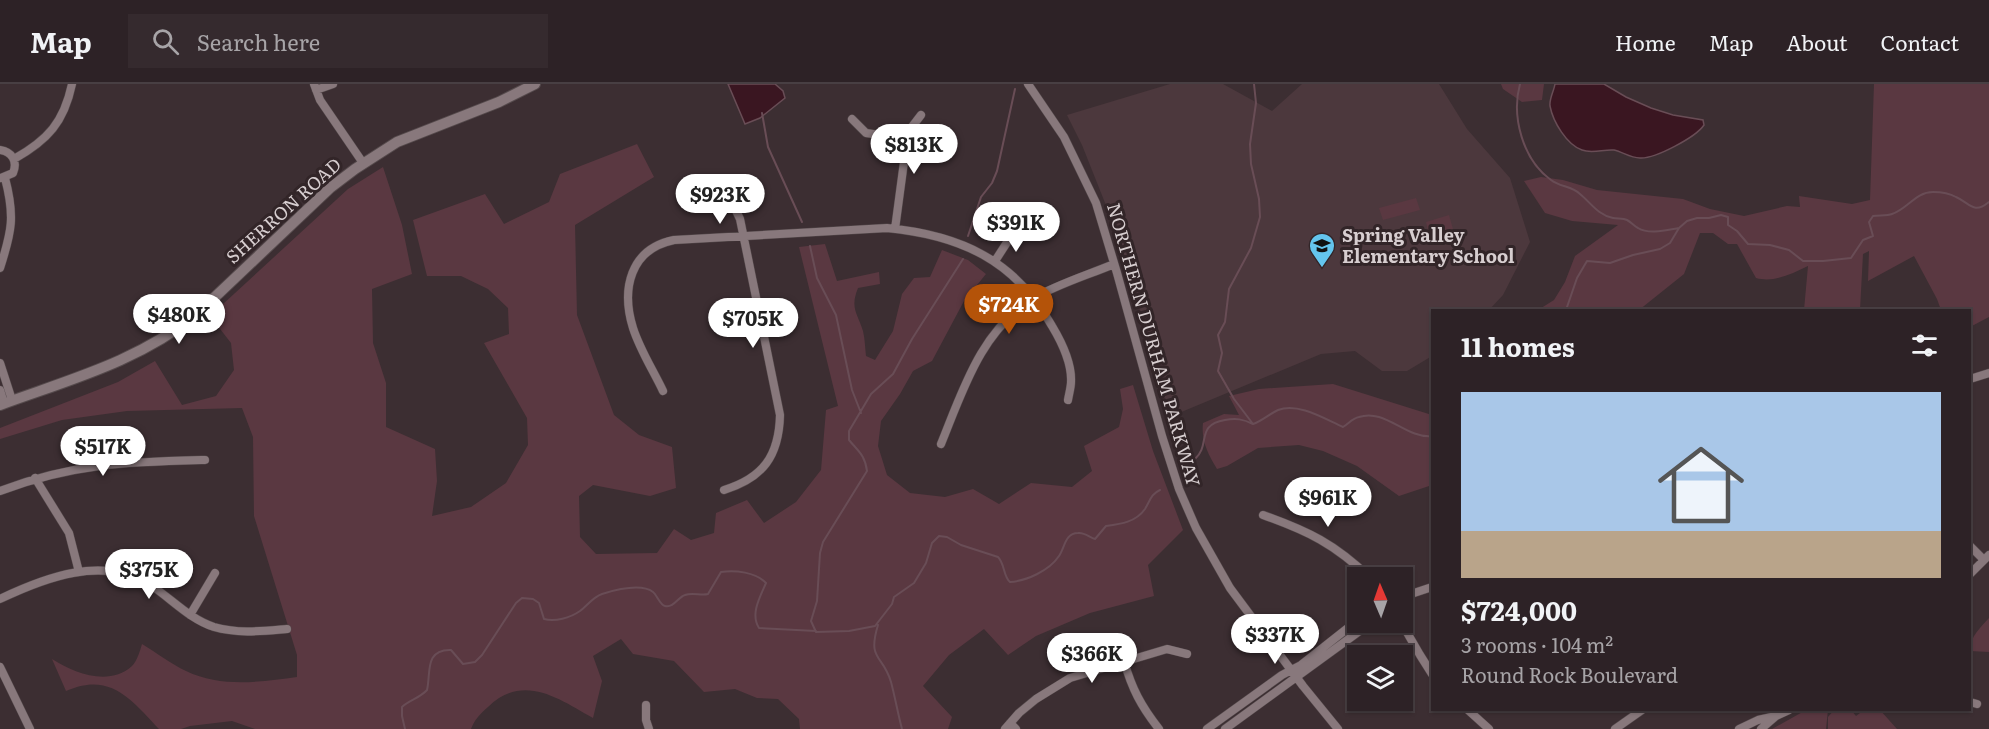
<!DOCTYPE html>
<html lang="en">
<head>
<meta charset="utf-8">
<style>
	:root { --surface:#2d2226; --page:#352a2e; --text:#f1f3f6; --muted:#a7a4a7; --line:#483f43; --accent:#b45309 }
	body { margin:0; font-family:Literata,serif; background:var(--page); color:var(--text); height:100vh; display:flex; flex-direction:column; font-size:22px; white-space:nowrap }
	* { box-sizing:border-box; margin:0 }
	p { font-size:20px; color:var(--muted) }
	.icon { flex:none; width:33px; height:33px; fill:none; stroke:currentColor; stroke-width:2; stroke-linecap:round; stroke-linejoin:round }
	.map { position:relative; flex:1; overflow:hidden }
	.panel { position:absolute; left:1431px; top:225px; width:540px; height:402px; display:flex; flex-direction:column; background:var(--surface); border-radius:0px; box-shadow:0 2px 4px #0004,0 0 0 2px var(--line) }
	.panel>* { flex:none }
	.needle { width:39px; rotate:358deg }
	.controls { position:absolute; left:1347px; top:483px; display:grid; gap:12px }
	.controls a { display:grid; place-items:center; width:66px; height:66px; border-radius:0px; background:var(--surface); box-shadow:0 2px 4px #0004,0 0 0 2px var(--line); font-size:30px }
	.price { position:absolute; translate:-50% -51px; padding:0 14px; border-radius:21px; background:#fff; color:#222; font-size:20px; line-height:39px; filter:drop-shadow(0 2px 3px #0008) }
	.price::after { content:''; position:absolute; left:50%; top:36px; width:18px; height:14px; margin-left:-9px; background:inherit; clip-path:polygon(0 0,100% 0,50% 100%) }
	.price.active { background:var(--accent); color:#fff }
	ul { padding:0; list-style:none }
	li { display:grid; align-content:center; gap:12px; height:318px; padding:0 30px }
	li+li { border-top:2px solid var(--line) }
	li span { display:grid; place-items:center; height:186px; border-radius:0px; color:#555 }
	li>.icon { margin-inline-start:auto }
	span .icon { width:108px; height:108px; fill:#fffc; stroke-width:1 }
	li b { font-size:26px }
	h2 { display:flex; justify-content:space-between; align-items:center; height:72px; padding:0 30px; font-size:26px }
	header { display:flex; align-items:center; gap:36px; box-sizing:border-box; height:84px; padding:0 30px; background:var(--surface); border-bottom:2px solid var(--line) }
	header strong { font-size:28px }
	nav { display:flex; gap:33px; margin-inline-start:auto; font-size:21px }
	.search { width:420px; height:54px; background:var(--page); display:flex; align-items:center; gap:15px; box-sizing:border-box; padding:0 21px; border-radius:0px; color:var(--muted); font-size:22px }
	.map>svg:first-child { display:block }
	.built { fill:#4c383d }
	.green { fill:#5a3841 }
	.water { fill:#3a1621; stroke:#694d56; stroke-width:1.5 }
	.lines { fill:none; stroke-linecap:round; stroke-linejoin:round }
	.stream { stroke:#694d56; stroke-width:2 }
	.street-casing { stroke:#554a4c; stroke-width:9 }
	.secondary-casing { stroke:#554a4c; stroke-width:12 }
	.street { stroke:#88787c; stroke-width:8 }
	.secondary { stroke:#88787c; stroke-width:10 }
	.labels { text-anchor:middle; stroke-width:6; stroke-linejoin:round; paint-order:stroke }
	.street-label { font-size:18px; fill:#d7ced0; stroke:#322528 }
	.poi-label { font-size:18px; font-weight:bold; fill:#d7ced0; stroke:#322528; text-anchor:start }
</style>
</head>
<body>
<header>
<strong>Map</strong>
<div class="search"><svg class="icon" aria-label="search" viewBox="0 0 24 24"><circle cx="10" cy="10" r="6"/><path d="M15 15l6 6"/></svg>Search here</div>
<nav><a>Home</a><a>Map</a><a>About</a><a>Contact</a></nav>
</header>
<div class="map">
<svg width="1989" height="645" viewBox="0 0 1989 645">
	<rect width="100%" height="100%" fill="#3c2e32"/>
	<path class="built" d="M1170 0H1223L1272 27 1302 0H1439L1467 45 1510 94 1530 158 1503 211 1489 226H1432V272L1407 287H1382L1355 267 1321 270 1167 334 1145 244 1119 154 1082 61 1067 31Z"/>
	<path class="green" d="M1501 0H1544L1542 16 1522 18 1503 5Z
		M1874 0H1989V233L1970 243V226H1941L1937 215 1914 172 1868 197 1869 167 1863 170 1860 226H1804L1808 182C1791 190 1774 199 1756 194L1737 160H1728L1713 149H1700L1684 190 1639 226H1538L1554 216 1565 198 1575 172 1618 141 1572 137 1545 129 1524 97 1541 93 1563 96 1597 106 1683 115 1710 125 1744 132 1787 122 1800 123 1799 112 1852 120 1870 116Z
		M637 60 654 93 575 141 577 231 614 331 639 351 672 363 676 404 650 412 593 401 579 412 580 453 596 470 657 469 674 445 691 456 714 449 716 429 747 416 764 439 796 418 821 386 826 326 838 322 799 163 825 160 837 197 879 188 880 200 858 204C850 224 857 228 863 247 865 255 865 264 866 272L875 276 893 247 902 210 914 194 930 193 942 166 968 176 986 190 964 217 932 277 913 287 900 310 881 337 878 362 887 391 910 409 945 413 973 405 999 420 1031 399 1072 403 1092 387 1084 362 1119 343 1123 325 1120 305 1133 301 1153 367 1183 446 1148 481 1154 512 1090 529 1036 552 1008 571 984 545 949 571 923 602 952 633 948 645H800L799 635 778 615 757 614 735 605 704 608 674 577 633 570 621 555 593 572 602 597 593 634C558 614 523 589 488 623 480 630 475 635 471 645H255L232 637 190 642 181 645H159C132 616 110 587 66 607L52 575C74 589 109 603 132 582 137 577 140 567 142 560 157 569 171 580 186 587 221 604 261 598 297 593V571L254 432 253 353 242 324 127 327 62 336 0 355V344L118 298 155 277 182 321 216 312 234 286 231 259 210 232 348 105 383 83 402 141 412 190 372 205 373 259 386 299V343L435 365 437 397 432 432 471 423 506 399 528 361 527 334 484 259 509 250 508 224 488 205 461 192H427L413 136 485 110 504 140 549 118 560 90Z
		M1416 114 1420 126 1383 136 1379 124Z
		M1449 131 1453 145 1429 151 1426 138Z
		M1333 300 1432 331V401L1399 412 1357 382 1323 367 1299 361 1258 364 1227 382 1217 385C1208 370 1201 357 1203 339L1224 330 1239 331 1229 312 1259 305Z
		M1989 534V568L1970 567C1969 554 1981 543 1989 534Z
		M1806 626H1828L1826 645H1772Z
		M1834 626H1851L1856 632 1864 626H1880L1897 645H1828V633Z"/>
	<path class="water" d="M728 0H775L783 7 785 14 760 34 745 40Z
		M1555 0H1604L1626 13 1651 24 1673 31 1703 36 1704 41C1696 53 1655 75 1640 74 1630 74 1623 68 1614 66 1604 65 1592 70 1582 66 1567 61 1553 38 1550 22 1549 15 1554 7 1555 0Z"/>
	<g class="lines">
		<path class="stream" d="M1520 0C1511 33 1523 76 1551 96 1560 103 1572 102 1580 110 1591 119 1598 131 1613 134 1618 135 1623 134 1627 136 1631 138 1634 142 1638 144 1649 151 1667 146 1679 144
			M762 29 768 63 802 138
			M968 152 981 113 992 99 997 87 1015 5
			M810 162 817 194 836 231 852 306 861 329
			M963 175 912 255 893 290 871 310 849 347V356C858 367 865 371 867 387L823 458 820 469 817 517 811 537 816 548 849 547 875 542 892 520 894 513 914 499 926 479 932 459 939 452 947 453 961 461 998 473C1005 480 1003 492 1010 498 1026 497 1049 487 1059 472 1065 463 1065 449 1078 449 1085 448 1090 454 1095 455L1106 442C1121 440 1136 438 1145 425 1150 417 1151 410 1160 406
			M1566 226 1577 194 1587 177 1610 179 1633 171 1660 165 1670 159 1679 144 1687 137 1697 134H1709L1721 131 1728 133V141L1737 147 1748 160 1770 161 1789 166 1803 177H1823L1851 174 1863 156 1873 152 1869 138 1873 132C1879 131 1887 132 1892 130 1908 125 1915 108 1933 108 1941 108 1949 109 1956 113 1970 119 1973 131 1989 118
			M1253 340 1234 315 1218 287 1222 269 1218 251 1225 238 1229 205 1251 164 1260 133 1259 115 1251 80 1250 60 1256 19 1254 0
			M1195 375C1211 361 1195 341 1225 336 1236 334 1243 335 1253 340 1262 337 1269 330 1278 326 1298 318 1325 335 1343 343 1348 340 1353 334 1359 333 1385 324 1406 355 1432 352
			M878 541C867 577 883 570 891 598 895 613 898 630 902 645
			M405 645 402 632V623C409 616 420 614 427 606 431 590 424 565 451 566L463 580 475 578 482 571 516 519 522 514 533 515 539 519 544 535C555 538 570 534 580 527 587 522 593 513 602 510 615 506 641 499 653 508 657 511 660 521 665 522 674 524 678 513 685 511 693 508 701 512 708 510L721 488C735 486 756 488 766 499 760 513 750 530 759 544L816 547"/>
		<defs>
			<path id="street" d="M314 0 320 16 363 79
				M1028 0 1064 53 1096 119 1117 189 1162 352 1179 405 1196 444 1230 504 1303 602 1338 645
				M316 6 333 0
				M852 35 866 49 907 55
				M0 66C12 68 18 77 13 89L1 94
				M14 75C48 56 64 38 72 0
				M895 145 908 48 921 31
				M995 177 1015 146
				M0 184C12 147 15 132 5 94
				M0 279 12 316
				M1970 295 1989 289
				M0 306 4 319
				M663 307C653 286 640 266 633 244 621 205 630 165 674 156L887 144C960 151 1015 176 1052 242 1061 257 1072 279 1071 298 1071 303 1069 310 1068 316
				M941 360C963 306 981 246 1034 214 1058 200 1088 191 1114 180
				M35 394 69 449 79 488
				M724 406C763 394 779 372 780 331L740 135 728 110
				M0 407C73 379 128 378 205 376
				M1263 431C1308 447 1335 460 1370 494
				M1970 462 1984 476
				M1970 490 1989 471
				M1402 513 1432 503
				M0 515C46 493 102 472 149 500 171 514 189 535 214 543 238 550 263 547 287 545
				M190 531 215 489
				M1401 538 1420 571 1432 590
				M1124 577C1132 605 1141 622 1159 645
				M0 583 30 645
				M1970 618 1977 620
				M646 621V636L649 645
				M1468 626 1489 645
				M1010 639 1016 645
				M1005 645 1019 629 1036 615 1070 594 1167 565 1187 570
				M1207 645 1282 591 1301 581 1358 536
				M1225 645 1372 538
				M1615 645 1642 626
				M1739 645 1758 636 1776 632
				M1761 645 1776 632 1789 626"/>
			<path id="secondary" d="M0 321C71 295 137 278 197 230L330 104 355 85 397 58 499 18 535 0"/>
		</defs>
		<use href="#street" class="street-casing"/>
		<use href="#secondary" class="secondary-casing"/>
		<use href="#street" class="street"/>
		<use href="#secondary" class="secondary"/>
	</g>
	<defs>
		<symbol id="school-pin" viewBox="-11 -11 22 30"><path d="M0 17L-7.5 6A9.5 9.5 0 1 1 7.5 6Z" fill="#64c5ee" stroke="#322528"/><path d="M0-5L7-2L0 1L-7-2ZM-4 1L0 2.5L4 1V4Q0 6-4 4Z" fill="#111"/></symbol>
	</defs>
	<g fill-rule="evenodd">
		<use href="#school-pin" x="1307" y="147" width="30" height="40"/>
	</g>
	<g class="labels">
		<g class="street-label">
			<text transform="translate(284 127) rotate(-42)" y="6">SHERRON ROAD</text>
			<text transform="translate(1153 261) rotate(74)" y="6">NORTHERN DURHAM PARKWAY</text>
		</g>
		<g class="poi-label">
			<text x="1342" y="158">Spring Valley<tspan x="1342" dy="21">Elementary School</tspan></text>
		</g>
	</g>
</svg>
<div class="controls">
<a><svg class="needle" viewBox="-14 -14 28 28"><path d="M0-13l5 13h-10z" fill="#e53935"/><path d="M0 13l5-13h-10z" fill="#a7a4a7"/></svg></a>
<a><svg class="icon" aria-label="layers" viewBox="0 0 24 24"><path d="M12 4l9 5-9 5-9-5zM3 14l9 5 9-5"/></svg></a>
</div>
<b class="price" style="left:914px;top:91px">$813K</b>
<b class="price" style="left:720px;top:141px">$923K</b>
<b class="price" style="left:1016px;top:169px">$391K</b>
<b class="price active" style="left:1009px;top:251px">$724K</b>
<b class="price" style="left:179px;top:261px">$480K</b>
<b class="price" style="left:753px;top:265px">$705K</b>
<b class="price" style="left:103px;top:393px">$517K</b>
<b class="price" style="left:1328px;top:444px">$961K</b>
<b class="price" style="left:149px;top:516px">$375K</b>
<b class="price" style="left:1275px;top:581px">$337K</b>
<b class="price" style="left:1092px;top:600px">$366K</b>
<section class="panel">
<h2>11 homes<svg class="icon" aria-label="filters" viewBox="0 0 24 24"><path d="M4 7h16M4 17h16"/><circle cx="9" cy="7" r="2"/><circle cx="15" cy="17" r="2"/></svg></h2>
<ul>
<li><span style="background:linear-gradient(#a9c7e8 75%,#b9a48a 0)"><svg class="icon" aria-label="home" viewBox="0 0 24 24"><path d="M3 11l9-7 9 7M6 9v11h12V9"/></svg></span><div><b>$724,000</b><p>3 rooms · 104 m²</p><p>Round Rock Boulevard</p></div></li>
</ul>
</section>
</div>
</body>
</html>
